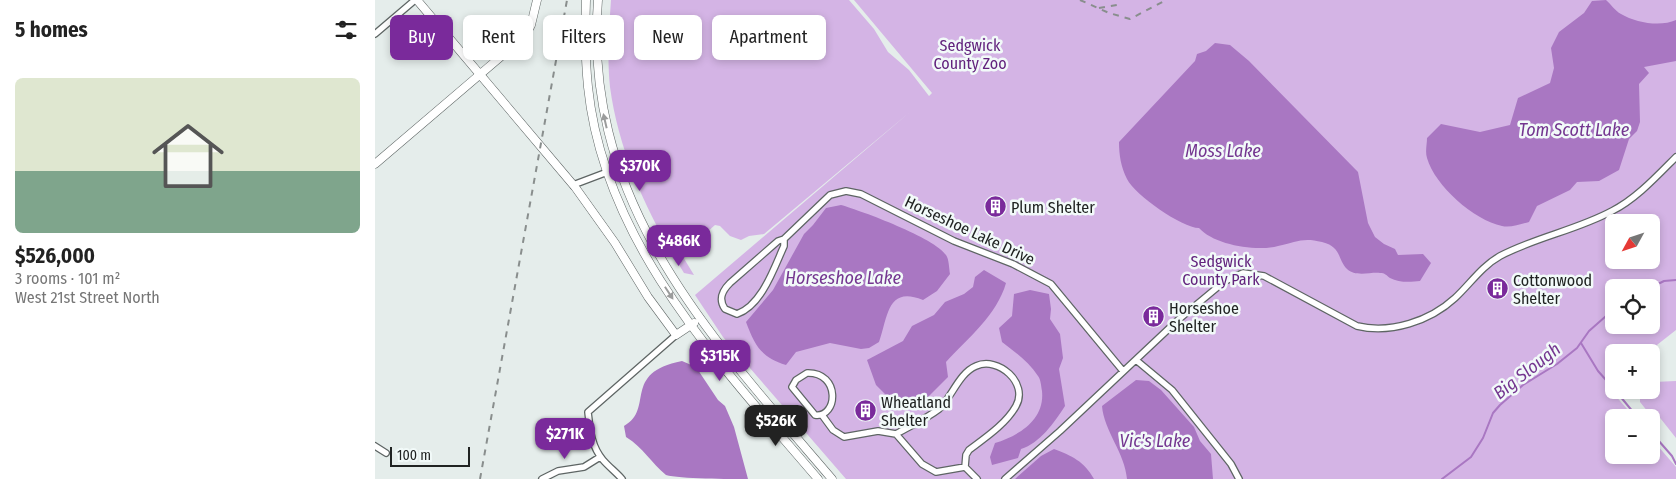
<!DOCTYPE html>
<html lang="en">
<head>
<meta charset="utf-8">
<style>
	:root { --surface:#fff; --page:#f6f6f6; --text:#222; --muted:#767676; --accent:#7a2a9b }
	body { margin:0; font-family:"Fira Sans Condensed",sans-serif; background:var(--page); color:var(--text); height:100vh; display:flex; flex-direction:column; font-size:19px; white-space:nowrap }
	* { box-sizing:border-box; margin:0 }
	p { font-size:16px; color:var(--muted) }
	.icon { flex:none; width:28px; height:28px; fill:none; stroke:currentColor; stroke-width:2; stroke-linecap:round; stroke-linejoin:round }
	.map { position:relative; flex:1; overflow:hidden }
	.details { display:flex; flex-direction:column; background:var(--surface); width:375px }
	.details>* { flex:none }
	.top-card { position:absolute; left:15px; top:15px; width:475px; height:45px; display:flex; gap:10px }
	.needle { width:32px; rotate:230deg }
	.fabs { position:absolute; left:1230px; top:214px; display:grid; gap:10px }
	.fabs a { display:grid; place-items:center; width:55px; height:55px; border-radius:8px; background:var(--surface); box-shadow:0 2px 8px #0003; font-size:25px }
	.scale { position:absolute; left:15px; bottom:12px; width:80px; box-sizing:border-box; padding-left:5px; border:2px solid #202322; border-top:0; font-size:14px; line-height:18px; white-space:nowrap; color:#202322; -webkit-text-stroke:4px #f2faf9; paint-order:stroke }
	.price { position:absolute; translate:-50% -42px; padding:0 11px; border-radius:10px; background:var(--accent); color:#fff; font-size:16px; line-height:32px; filter:drop-shadow(0 1px 2px #0008) }
	.price::after { content:''; position:absolute; left:50%; top:30px; width:15px; height:11px; margin-left:-8px; background:inherit; clip-path:polygon(0 0,100% 0,50% 100%) }
	.price.selected { background:#222; color:#fff }
	ul { padding:0; list-style:none }
	li { display:grid; align-content:center; gap:10px; height:265px; padding:0 15px }
	li span { display:grid; place-items:center; height:155px; border-radius:8px; color:#555 }
	li>.icon { margin-inline-start:auto }
	span .icon { width:90px; height:90px; fill:#fffc; stroke-width:1 }
	li b { font-size:21px }
	h2 { display:flex; justify-content:space-between; align-items:center; height:60px; padding:0 15px; font-size:21px }
	.chip { padding:0 18px; border-radius:8px; background:var(--surface); box-shadow:0 2px 8px #0003; font-size:18px; line-height:45px }
	.chip.selected { background:var(--accent); color:#fff }
	main { display:flex; flex:1; min-height:0 }
	.map>svg:first-child { display:block }
	.green { fill:#d4b4e5; fill-rule:evenodd }
	.water { fill:#a977c2 }
	.lines { fill:none; stroke-linecap:round; stroke-linejoin:round }
	.stream { stroke:#a977c2; stroke-width:2 }
	.street-casing { stroke:#5e6564; stroke-width:8 }
	.secondary-casing { stroke:#5e6564; stroke-width:9 }
	.street { stroke:#fff; stroke-width:5.5 }
	.secondary { stroke:#fff; stroke-width:8 }
	.rail { stroke:#898e8d; stroke-width:2; stroke-dasharray:6 6; stroke-linecap:butt }
	.oneway { fill:#9b9c9c }
	.labels { text-anchor:middle; stroke-width:5; stroke-linejoin:round; paint-order:stroke }
	.park-label { font-size:16px; fill:#62237d; stroke:#f2faf9 }
	.poi-label { font-size:16px; fill:#202322; stroke:#f2faf9; text-anchor:start }
	.street-label { font-size:16px; fill:#202322; stroke:#f2faf9 }
	.water-label { font-size:18px; font-style:italic; fill:#743690; stroke:#f2faf9 }
</style>
</head>
<body>
<main>
<section class="details">
<h2>5 homes<svg class="icon" aria-label="filters" viewBox="0 0 24 24"><path d="M4 7h16M4 17h16"/><circle cx="9" cy="7" r="2"/><circle cx="15" cy="17" r="2"/></svg></h2>
<ul>
<li><span style="background:linear-gradient(#dfe7d0 60%,#7fa58c 0)"><svg class="icon" aria-label="home" viewBox="0 0 24 24"><path d="M3 11l9-7 9 7M6 9v11h12V9"/></svg></span><div><b>$526,000</b><p>3 rooms · 101 m²</p><p>West 21st Street North</p></div></li>
</ul>
</section>
<div class="map">
<svg width="1301" height="479" viewBox="0 0 1301 479">
	<rect width="100%" height="100%" fill="#e5edeb"/>
	<path class="green" d="M236 0H474L499 29 513 52 534 70 554 96 557 93 479 0H1301V330L1273 352H1239V394L1259 417 1239 418V455H1276V438L1301 467V479H471L348 337 320 295 535 112 389 234 374 236 366 240 355 236 345 226 340 225 314 248 305 252 319 275 309 273C274 217 244 154 235 87 232 59 234 29 236 0ZM1239 222H1276V260H1239ZM1239 288H1276V325H1239Z
		M1301 381V438L1282 414 1277 417 1265 402V397L1271 390H1276L1279 382Z"/>
	<path class="water" d="M1231 0C1236 4 1240 11 1246 14 1261 23 1286 27 1301 20V61L1269 67 1274 73 1264 84 1265 122 1262 131 1254 139 1244 170 1224 181 1202 182 1195 190 1162 206 1154 222C1146 224 1135 228 1127 226 1099 220 1060 186 1052 158 1050 152 1052 144 1052 138L1066 124 1105 132 1135 125 1143 98 1175 83 1179 68 1176 48 1184 32 1209 13 1217 1Z
		M840 43 855 45 874 61 983 172 993 223 1000 237 1009 244 1020 249 1023 255 1048 254 1056 263 1045 281C1036 282 1024 283 1015 278 1011 275 1010 273 1005 273 995 272 980 277 972 269 962 259 967 247 947 242 928 237 921 242 903 246 882 252 839 245 824 228 807 228 760 195 752 179 746 167 744 155 744 142L820 61 822 54 831 51Z
		M466 205C487 211 560 238 571 255 574 259 574 268 575 274L562 291 548 300C512 285 513 317 504 342L494 348 486 349 455 343 421 352 411 365C386 357 380 346 371 322L398 290 429 234 438 225 451 208Z
		M609 270 631 283C622 315 593 338 571 362L573 377 549 401 529 403 513 397 501 385 492 360 528 341 537 326 559 315 570 302 589 294 598 287 600 277Z
		M655 290 674 294 676 309 675 319 685 334 688 358 684 369 690 406C679 423 665 443 646 449L643 458 617 465 615 457 620 443C643 436 670 420 667 391 666 386 666 380 663 376 654 362 640 352 627 342L624 328 637 316 639 294Z
		M307 361 321 367 343 400 350 406 359 427 373 479C356 479 304 479 291 475 276 463 269 448 251 437L249 426C280 409 246 373 307 361Z
		M761 380 774 381 786 390 819 427 825 441 836 454 838 479H752C750 453 729 431 727 406Z
		M679 449C697 456 709 461 719 479H640L666 456Z"/>
	<g class="lines">
		<path class="stream" d="M1275 288 1289 281 1301 280
			M1206 343 1223 371 1239 389
			M1240 390 1263 418
			M1276 432 1297 456 1301 464
			M1067 479 1096 457 1108 438 1118 413 1125 405 1148 385 1182 364 1202 348 1214 331 1239 309"/>
		<defs>
			<path id="street" d="M0 34 40 0
				M198 185 243 168
				M409 239V246C399 268 387 305 362 314L350 309C343 299 347 291 355 283L403 241 409 239 455 195 471 191 486 194 579 241 638 264 676 284 748 371
				M761 360 797 390 856 464 864 479
				M432 373C466 372 463 418 440 415L417 387 421 380Z
				M447 415 458 430 469 437 503 431 521 434 547 464 561 472 590 467 602 479
				M521 434C535 426 551 419 564 409 577 397 584 373 601 366 623 356 654 383 641 406 631 424 610 438 594 450L591 455 590 467
				M0 446 11 453
				M167 479 183 471 209 467 225 457
				M247 479C241 472 234 467 228 460 216 446 215 429 213 412L301 335
				M630 479 685 431 803 320 850 281 868 273 889 276 982 326C1016 334 1055 321 1080 298 1095 284 1107 266 1125 256 1161 237 1202 230 1237 211 1261 199 1282 176 1301 157"/>
			<path id="secondary" d="M42 0 200 187 240 243 273 297 301 335 319 323
				M211 0C210 29 210 58 213 87 229 244 346 365 443 479
				M223 0C207 203 335 336 457 479
				M0 164 150 36 156 25 162 0"/>
		</defs>
		<use href="#street" class="street-casing"/>
		<use href="#secondary" class="secondary-casing"/>
		<use href="#street" class="street"/>
		<use href="#secondary" class="secondary"/>
		<path class="rail" d="M705 0 734 13 755 19 791 0
			M724 8 742 5
			M105 479 192 0"/>
	</g>
	<defs><path id="oneway-solid" d="M-6-.8H1V-3.2L6.5 0L1 3.2V.8H-6Z" transform="scale(1.25)"/></defs>
	<g class="oneway">
		<use href="#oneway-solid" transform="translate(230 121) rotate(-103)"/>
		<use href="#oneway-solid" transform="translate(294 293) rotate(57)"/>
	</g>
	<defs>
		<symbol id="building-disc" viewBox="-11 -11 22 22"><circle r="9.5" fill="#7a2a9b" stroke="#f2faf9"/><path d="M-4-6H4V6H1V3H-1V6H-4ZM-2.5-4.3h1.7v1.8h-1.7ZM.8-4.3h1.7v1.8H.8ZM-2.5-1h1.7V.8h-1.7ZM.8-1h1.7V.8H.8Z" fill="#fff"/></symbol>
	</defs>
	<g fill-rule="evenodd">
		<use href="#building-disc" x="608" y="194" width="25" height="25"/>
		<use href="#building-disc" x="1110" y="276" width="25" height="25"/>
		<use href="#building-disc" x="766" y="304" width="25" height="25"/>
		<use href="#building-disc" x="478" y="398" width="25" height="25"/>
	</g>
	<g class="labels">
		<g class="park-label">
			<text x="595" y="51">Sedgwick<tspan x="595" dy="18">County Zoo</tspan></text>
			<text x="846" y="267">Sedgwick<tspan x="846" dy="18">County Park</tspan></text>
		</g>
		<g class="poi-label">
			<text x="636" y="213">Plum Shelter</text>
			<text x="1138" y="286">Cottonwood<tspan x="1138" dy="18">Shelter</tspan></text>
			<text x="794" y="314">Horseshoe<tspan x="794" dy="18">Shelter</tspan></text>
			<text x="506" y="408">Wheatland<tspan x="506" dy="18">Shelter</tspan></text>
		</g>
		<g class="street-label">
			<text transform="translate(595 230) rotate(25)" y="6">Horseshoe Lake Drive</text>
		</g>
		<g class="water-label">
			<text x="1199" y="136">Tom Scott Lake</text>
			<text x="848" y="157">Moss Lake</text>
			<text x="468" y="284">Horseshoe Lake</text>
			<text transform="translate(1152 371) rotate(-38)" y="6">Big Slough</text>
			<text x="780" y="447">Vic's Lake</text>
		</g>
	</g>
</svg>
<div class="fabs">
<a><svg class="needle" viewBox="-14 -14 28 28"><path d="M0-13l5 13h-10z" fill="#e53935"/><path d="M0 13l5-13h-10z" fill="#767676"/></svg></a>
<a><svg class="icon" aria-label="locate" viewBox="0 0 24 24"><circle cx="12" cy="12" r="6"/><path d="M12 2v4M12 18v4M2 12h4M18 12h4"/></svg></a>
<a>+</a>
<a>−</a>
</div>
<div class="scale">100 m</div>
<b class="price" style="left:265px;top:192px">$370K</b>
<b class="price" style="left:304px;top:267px">$486K</b>
<b class="price" style="left:345px;top:382px">$315K</b>
<b class="price selected" style="left:401px;top:447px">$526K</b>
<b class="price" style="left:190px;top:460px">$271K</b>
<div class="top-card">
<a class="chip selected">Buy</a>
<a class="chip">Rent</a>
<a class="chip">Filters</a>
<a class="chip">New</a>
<a class="chip">Apartment</a>
</div>
</div>
</main>
</body>
</html>
